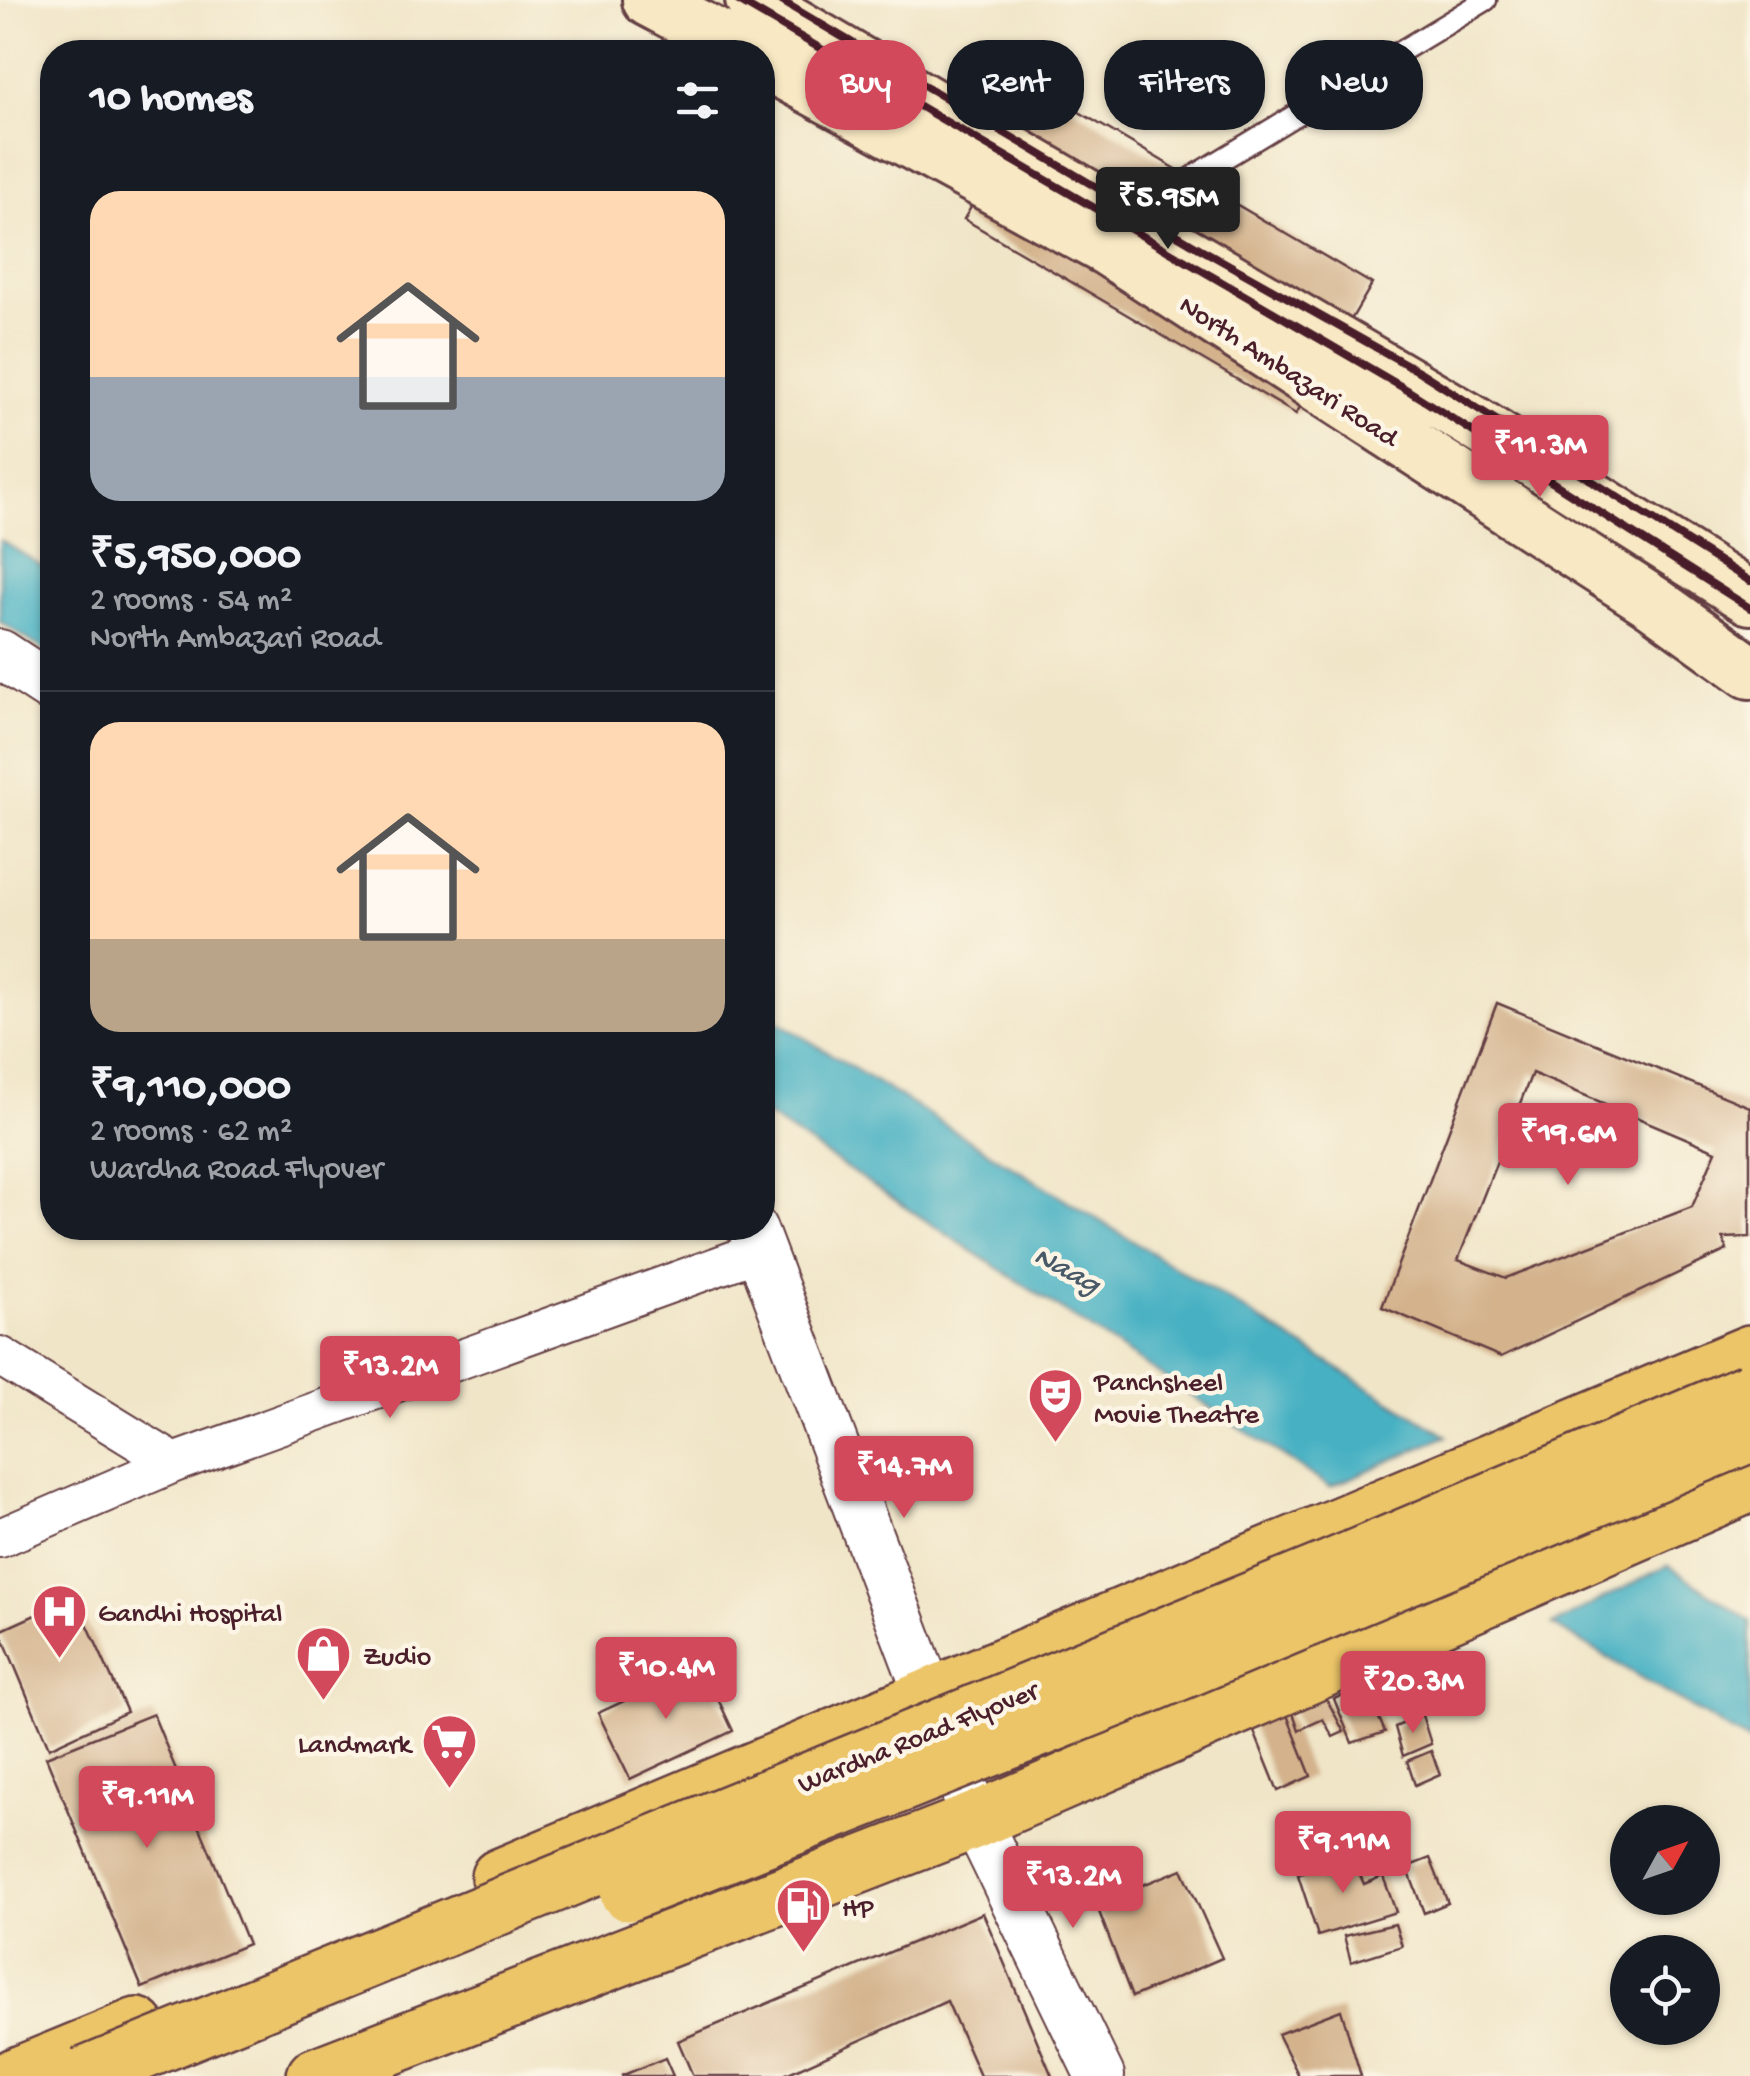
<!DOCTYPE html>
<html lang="en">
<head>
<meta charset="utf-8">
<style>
	:root { --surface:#171b24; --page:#242831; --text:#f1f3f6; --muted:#9ea1a6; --line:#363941; --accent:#d1495b }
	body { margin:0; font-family:"Gochi Hand",sans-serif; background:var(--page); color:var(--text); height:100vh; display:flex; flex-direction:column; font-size:38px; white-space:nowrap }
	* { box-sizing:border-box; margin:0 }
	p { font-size:32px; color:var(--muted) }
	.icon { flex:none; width:55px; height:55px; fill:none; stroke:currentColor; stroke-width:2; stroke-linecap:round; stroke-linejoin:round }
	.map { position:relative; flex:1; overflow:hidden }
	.drawer { position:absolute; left:40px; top:40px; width:735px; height:1200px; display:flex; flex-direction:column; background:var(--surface); border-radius:40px; box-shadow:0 2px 8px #0004 }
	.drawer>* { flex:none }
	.guide { position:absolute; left:805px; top:40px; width:795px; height:90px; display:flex; gap:20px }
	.needle { width:65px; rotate:50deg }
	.controls { position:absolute; left:1610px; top:1805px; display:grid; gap:20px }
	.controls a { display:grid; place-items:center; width:110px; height:110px; border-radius:50%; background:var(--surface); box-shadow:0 2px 8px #0004; font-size:50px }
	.price { position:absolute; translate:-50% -85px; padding:0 22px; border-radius:10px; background:var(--accent); color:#fff; font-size:32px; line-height:65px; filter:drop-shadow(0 2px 5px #0008) }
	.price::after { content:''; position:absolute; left:50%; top:60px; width:30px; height:22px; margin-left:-15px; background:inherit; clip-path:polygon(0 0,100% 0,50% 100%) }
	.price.current { background:#222; color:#fff }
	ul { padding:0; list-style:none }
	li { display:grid; align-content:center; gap:20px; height:530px; padding:0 50px }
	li+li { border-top:2px solid var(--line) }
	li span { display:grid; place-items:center; height:310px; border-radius:30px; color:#555 }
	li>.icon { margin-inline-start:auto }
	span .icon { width:180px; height:180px; fill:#fffc; stroke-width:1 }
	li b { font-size:42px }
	h2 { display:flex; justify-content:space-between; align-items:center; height:120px; padding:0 50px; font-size:42px }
	.chip { padding:0 35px; border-radius:40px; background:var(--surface); box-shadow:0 2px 8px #0004; font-size:35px; line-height:90px }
	.chip.current { background:var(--accent); color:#fff }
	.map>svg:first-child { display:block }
	.water { fill:#46b1c3; stroke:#486877; stroke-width:2.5 }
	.building { fill:#d3b28c; fill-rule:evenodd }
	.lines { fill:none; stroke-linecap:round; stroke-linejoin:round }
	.service-casing { stroke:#633d42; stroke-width:25 }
	.minor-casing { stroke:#633d42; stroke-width:42 }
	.tertiary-casing { stroke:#633d42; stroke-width:52 }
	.secondary-casing { stroke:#633d42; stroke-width:58 }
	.primary-casing { stroke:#633d42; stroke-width:60 }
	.service { stroke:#fff; stroke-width:20 }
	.minor { stroke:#fff; stroke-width:38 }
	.tertiary { stroke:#fff; stroke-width:48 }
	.secondary { stroke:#f8e8c3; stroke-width:52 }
	.primary { stroke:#edc569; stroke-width:55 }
	.rail { stroke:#4a1f2b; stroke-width:8 }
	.trunk-bridge-casing { stroke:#633d42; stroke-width:60; stroke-linecap:butt }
	.trunk-bridge { stroke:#edc569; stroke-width:55 }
	.labels { text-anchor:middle; stroke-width:9; stroke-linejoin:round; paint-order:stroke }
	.street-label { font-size:28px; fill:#4a1f2b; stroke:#fcf5e5 }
	.poi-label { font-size:28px; fill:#4a1f2b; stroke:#fcf5e5; text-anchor:start }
	.water-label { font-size:30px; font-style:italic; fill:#485968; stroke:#fcf5e5 }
</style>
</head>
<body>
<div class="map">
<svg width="1750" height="2076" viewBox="0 0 1750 2076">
	<rect width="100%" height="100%" fill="#fcf5e5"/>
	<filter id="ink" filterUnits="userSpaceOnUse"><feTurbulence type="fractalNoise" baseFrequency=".01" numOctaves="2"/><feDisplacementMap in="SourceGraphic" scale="20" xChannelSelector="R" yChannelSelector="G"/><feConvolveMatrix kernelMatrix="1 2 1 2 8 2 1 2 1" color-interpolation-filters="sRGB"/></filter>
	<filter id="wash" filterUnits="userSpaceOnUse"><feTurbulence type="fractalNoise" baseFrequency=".0048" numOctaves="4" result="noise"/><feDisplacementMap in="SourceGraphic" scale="40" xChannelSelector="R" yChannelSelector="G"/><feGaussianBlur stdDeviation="2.25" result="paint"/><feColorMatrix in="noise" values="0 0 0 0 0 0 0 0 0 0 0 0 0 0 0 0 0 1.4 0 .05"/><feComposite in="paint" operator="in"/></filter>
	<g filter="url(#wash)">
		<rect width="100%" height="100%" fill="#f0e5c7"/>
		<path class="water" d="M0 540 52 572V655L0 622Z
			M763 1012 1447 1436 1330 1487 763 1113Z
			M1668 1565 1750 1621V1743L1553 1625Z"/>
		<g id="blocks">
			<path class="building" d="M1040 89 1372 284 1296 414 964 219Z
				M1497 1003 1750 1107V1237L1723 1238 1727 1250 1501 1357 1382 1307ZM1532 1073 1716 1151 1692 1207 1506 1278 1458 1260Z
				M75 1597 127 1712 49 1748 0 1631Z
				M702 1665 733 1731 630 1779 598 1713Z
				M1365 1686 1385 1732 1352 1743 1334 1699Z
				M1325 1696 1344 1732 1333 1737 1323 1719 1299 1730 1292 1710Z
				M1285 1710 1311 1776 1278 1791 1251 1724Z
				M153 1714 248 1944 142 1988 46 1757Z
				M1422 1715 1431 1744 1403 1756 1395 1727Z
				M1431 1751 1440 1774 1415 1785 1407 1761Z
				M1350 1852 1364 1884 1383 1876 1396 1912 1318 1936 1298 1875Z
				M1430 1858 1448 1903 1424 1913 1407 1867Z
				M1182 1869 1222 1958 1132 1997 1096 1904Z
				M983 1913 1052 2076H980L947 2001 782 2076H693L678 2041Z
				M1395 1924 1402 1946 1351 1962 1344 1936Z
				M1341 2010 1361 2076H1299L1278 2034Z
				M665 2058 673 2076H621Z"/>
		</g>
	</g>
	<g filter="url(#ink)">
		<use href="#blocks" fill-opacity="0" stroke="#633d42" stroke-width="2.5"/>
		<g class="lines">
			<defs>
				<path id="service" d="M1135 218 1198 174 1486 0"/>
				<path id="minor" d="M0 1356 174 1463
					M0 1538 174 1463 760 1251"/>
				<path id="tertiary" d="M0 654 52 688
					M752 1228 976 1820 1100 2076"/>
				<path id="secondary" d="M649 0 747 52
					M752 0 1468 419 1750 598
					M762 61 1107 249 1654 603 1750 672"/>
				<path id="primary" d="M499 1877 1750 1353
					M15 2076 137 2026
					M315 2076 976 1820 1750 1484"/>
			</defs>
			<use href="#service" class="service-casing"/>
			<use href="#minor" class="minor-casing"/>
			<use href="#tertiary" class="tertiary-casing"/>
			<use href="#secondary" class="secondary-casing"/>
			<use href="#primary" class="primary-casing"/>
			<use href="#service" class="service"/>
			<use href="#minor" class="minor"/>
			<use href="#tertiary" class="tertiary"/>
			<use href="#secondary" class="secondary"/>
			<use href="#primary" class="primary"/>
			<path class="rail" d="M737 0 1409 391 1750 608
				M780 0 1199 248 1420 372 1750 581"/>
			<defs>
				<path id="trunk-bridge" d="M628 1893 1137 1690 1750 1434
					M83 2076 1326 1570 1750 1391"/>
			</defs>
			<use href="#trunk-bridge" class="trunk-bridge-casing"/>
			<use href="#trunk-bridge" class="trunk-bridge"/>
		</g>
	</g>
	<defs>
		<symbol id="theatre-pin" viewBox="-11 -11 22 30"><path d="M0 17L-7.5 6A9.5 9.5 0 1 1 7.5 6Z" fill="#d1495b" stroke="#fcf5e5"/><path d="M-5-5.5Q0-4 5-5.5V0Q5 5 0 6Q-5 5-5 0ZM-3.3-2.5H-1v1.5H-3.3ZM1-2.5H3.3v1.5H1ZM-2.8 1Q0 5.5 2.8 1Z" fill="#fff"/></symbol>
		<symbol id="hospital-pin" viewBox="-11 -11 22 30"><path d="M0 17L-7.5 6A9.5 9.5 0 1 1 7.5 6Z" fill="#d1495b" stroke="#fcf5e5"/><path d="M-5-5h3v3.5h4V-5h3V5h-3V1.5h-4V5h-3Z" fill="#fff"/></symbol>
		<symbol id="shop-pin" viewBox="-11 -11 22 30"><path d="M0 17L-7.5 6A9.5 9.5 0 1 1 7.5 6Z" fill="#d1495b" stroke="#fcf5e5"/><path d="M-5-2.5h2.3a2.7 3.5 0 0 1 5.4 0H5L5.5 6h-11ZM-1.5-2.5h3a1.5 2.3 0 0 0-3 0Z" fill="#fff"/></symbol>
		<symbol id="supermarket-pin" viewBox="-11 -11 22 30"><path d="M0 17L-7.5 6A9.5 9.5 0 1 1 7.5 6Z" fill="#d1495b" stroke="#fcf5e5"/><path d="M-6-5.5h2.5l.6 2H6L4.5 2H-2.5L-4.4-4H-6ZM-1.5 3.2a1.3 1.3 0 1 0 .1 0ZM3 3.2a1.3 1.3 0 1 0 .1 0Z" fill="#fff"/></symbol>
		<symbol id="fuel-pin" viewBox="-11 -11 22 30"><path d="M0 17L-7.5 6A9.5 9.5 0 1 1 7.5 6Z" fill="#d1495b" stroke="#fcf5e5"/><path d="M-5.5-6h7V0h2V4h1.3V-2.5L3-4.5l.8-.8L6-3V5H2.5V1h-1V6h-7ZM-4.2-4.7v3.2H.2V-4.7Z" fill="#fff"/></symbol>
	</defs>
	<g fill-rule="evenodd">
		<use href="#theatre-pin" x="1024" y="1364" width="63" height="86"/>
		<use href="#hospital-pin" x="28" y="1580" width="63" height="86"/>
		<use href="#shop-pin" x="292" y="1622" width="63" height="86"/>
		<use href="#supermarket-pin" x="418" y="1710" width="63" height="86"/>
		<use href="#fuel-pin" x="772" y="1874" width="63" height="86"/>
	</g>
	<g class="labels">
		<g class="street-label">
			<text transform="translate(1290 369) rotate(33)" y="10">North Ambazari Road</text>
			<text transform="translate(917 1735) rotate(-22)" y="10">Wardha Road Flyover</text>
		</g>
		<g class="poi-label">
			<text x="1094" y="1390">Panchsheel<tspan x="1094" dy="32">Movie Theatre</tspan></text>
			<text x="98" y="1621">Gandhi Hospital</text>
			<text x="363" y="1664">Zudio</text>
			<text x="411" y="1752" text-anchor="end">Landmark</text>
			<text x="842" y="1916">HP</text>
		</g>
		<g class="water-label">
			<text transform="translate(1068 1268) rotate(28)" y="10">Naag</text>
		</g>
	</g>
</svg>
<div class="controls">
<a><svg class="needle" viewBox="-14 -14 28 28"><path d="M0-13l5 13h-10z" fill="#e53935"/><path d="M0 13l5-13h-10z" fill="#9ea1a6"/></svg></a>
<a><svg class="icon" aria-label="locate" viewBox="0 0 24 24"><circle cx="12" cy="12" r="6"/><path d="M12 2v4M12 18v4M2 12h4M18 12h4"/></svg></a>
</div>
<b class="price current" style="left:1168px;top:252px">₹5.95M</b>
<b class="price" style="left:1540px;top:500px">₹11.3M</b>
<b class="price" style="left:1568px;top:1188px">₹19.6M</b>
<b class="price" style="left:390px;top:1421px">₹13.2M</b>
<b class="price" style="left:904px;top:1521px">₹14.7M</b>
<b class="price" style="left:666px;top:1722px">₹10.4M</b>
<b class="price" style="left:1413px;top:1736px">₹20.3M</b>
<b class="price" style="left:147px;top:1851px">₹9.11M</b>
<b class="price" style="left:1343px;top:1896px">₹9.11M</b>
<b class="price" style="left:1073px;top:1931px">₹13.2M</b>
<div class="guide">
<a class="chip current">Buy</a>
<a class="chip">Rent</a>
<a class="chip">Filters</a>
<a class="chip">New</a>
</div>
<section class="drawer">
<h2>10 homes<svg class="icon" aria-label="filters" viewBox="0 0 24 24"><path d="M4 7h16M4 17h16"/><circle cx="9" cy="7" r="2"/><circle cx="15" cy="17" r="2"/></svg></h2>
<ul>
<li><span style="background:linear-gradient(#ffd9b3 60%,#9aa5b1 0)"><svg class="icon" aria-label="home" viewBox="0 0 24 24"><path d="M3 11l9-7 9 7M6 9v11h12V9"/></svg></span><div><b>₹5,950,000</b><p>2 rooms · 54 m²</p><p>North Ambazari Road</p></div></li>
<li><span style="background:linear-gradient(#ffd9b3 70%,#b9a48a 0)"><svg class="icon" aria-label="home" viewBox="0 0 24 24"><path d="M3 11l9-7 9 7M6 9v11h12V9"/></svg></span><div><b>₹9,110,000</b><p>2 rooms · 62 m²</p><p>Wardha Road Flyover</p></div></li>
</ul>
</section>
</div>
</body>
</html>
